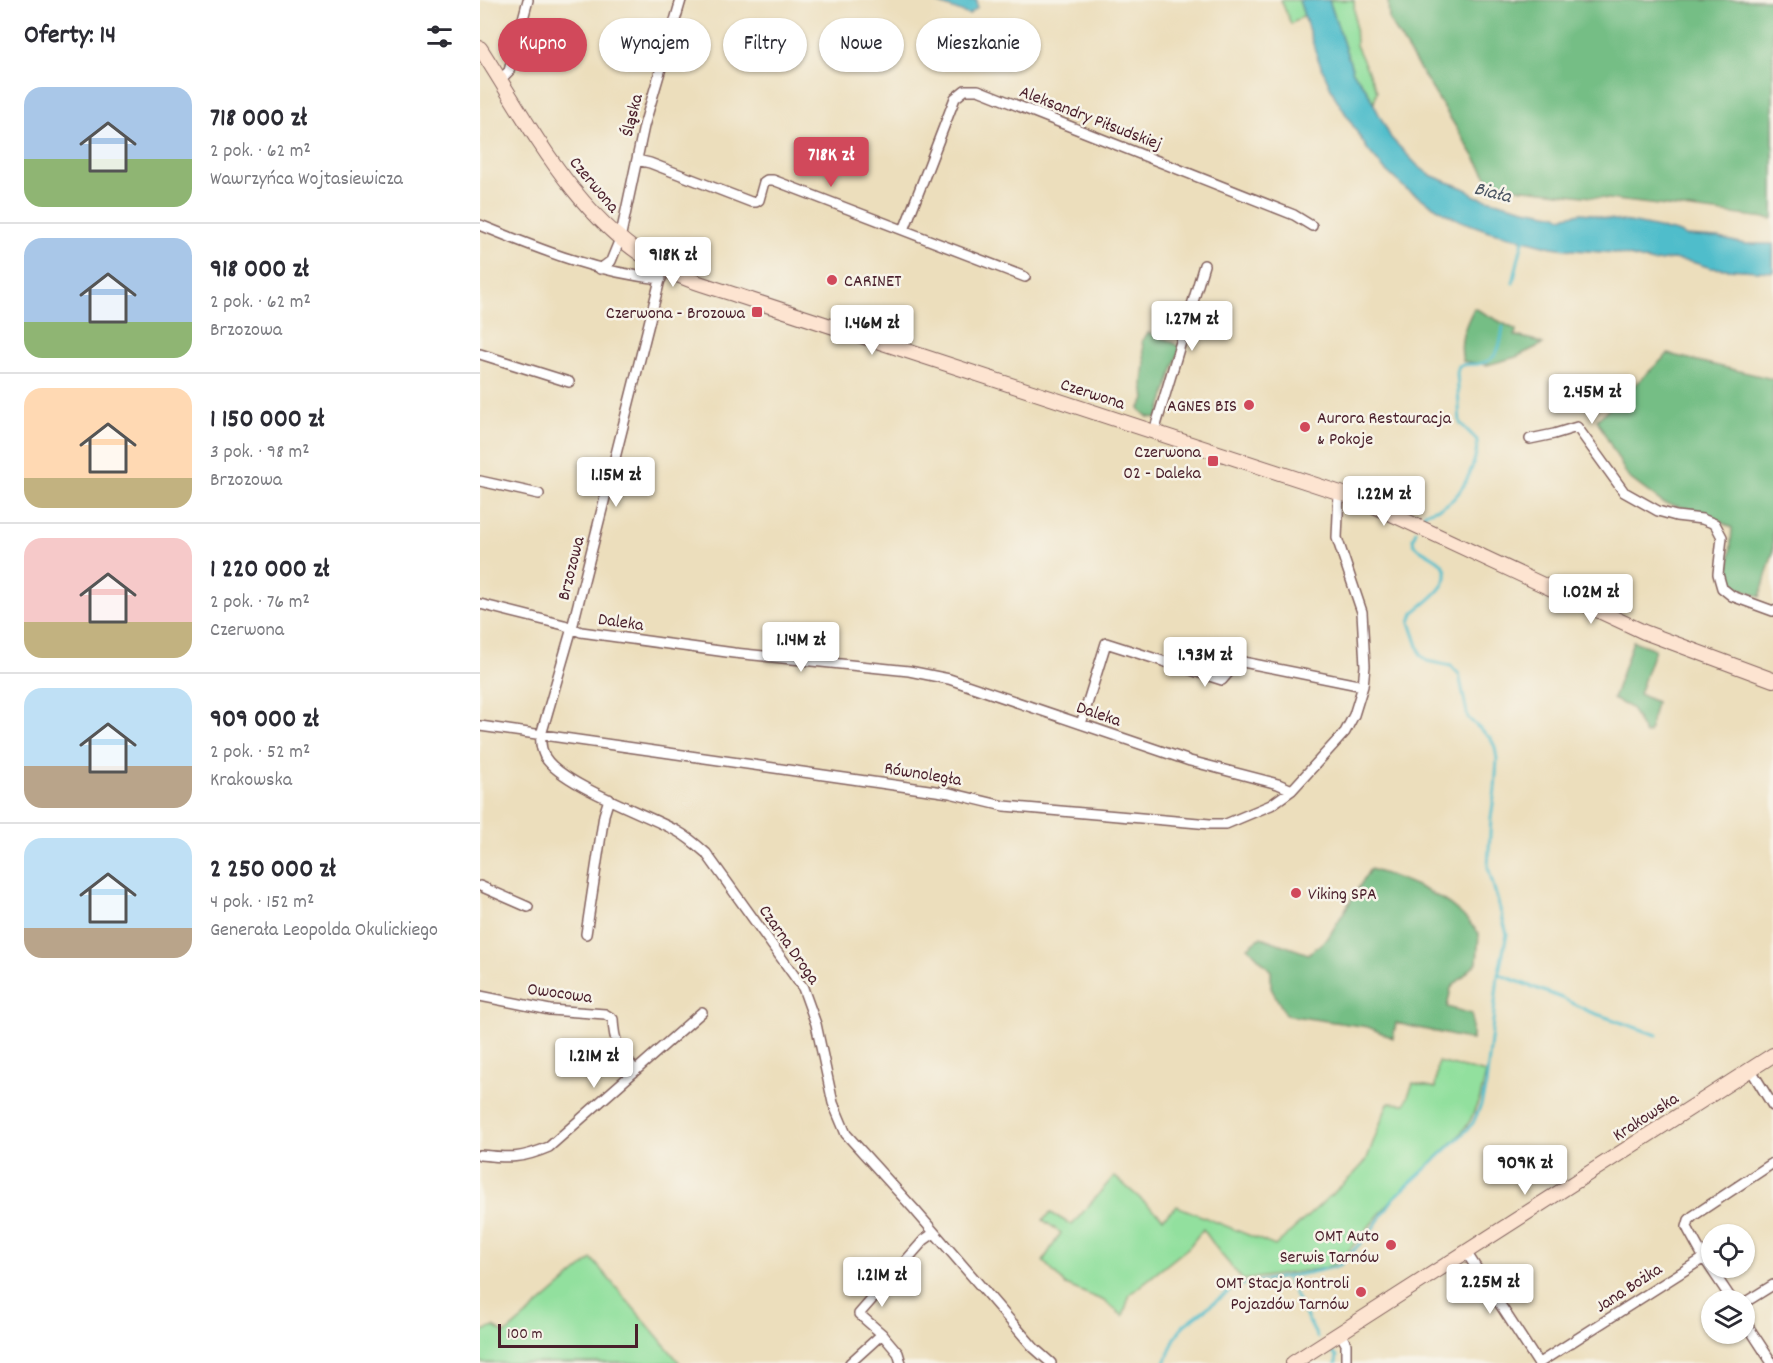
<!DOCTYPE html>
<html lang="pl">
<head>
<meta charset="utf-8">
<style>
	:root { --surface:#fff; --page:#f2f2f3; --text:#2b2b33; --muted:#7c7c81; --line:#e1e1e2; --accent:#d1495b }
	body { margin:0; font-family:Dekko,sans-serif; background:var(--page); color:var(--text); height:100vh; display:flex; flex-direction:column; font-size:22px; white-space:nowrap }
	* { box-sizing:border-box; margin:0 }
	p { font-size:20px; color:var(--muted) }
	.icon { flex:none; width:33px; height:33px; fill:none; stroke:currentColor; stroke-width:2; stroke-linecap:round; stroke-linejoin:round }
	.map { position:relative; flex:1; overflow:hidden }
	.side { display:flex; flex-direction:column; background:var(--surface); width:480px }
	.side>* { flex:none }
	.hud { position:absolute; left:18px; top:18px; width:570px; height:54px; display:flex; gap:12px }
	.fabs { position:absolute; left:1221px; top:1224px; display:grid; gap:12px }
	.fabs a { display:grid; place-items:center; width:54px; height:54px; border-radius:50%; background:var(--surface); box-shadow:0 2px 4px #0004; font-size:30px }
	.scale { position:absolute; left:18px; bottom:15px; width:140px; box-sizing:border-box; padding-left:6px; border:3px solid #4a1f2b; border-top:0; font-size:16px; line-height:21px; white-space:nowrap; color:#4a1f2b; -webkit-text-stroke:4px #f7f3e8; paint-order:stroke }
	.price { position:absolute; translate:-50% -51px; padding:0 14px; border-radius:6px; background:#fff; color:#222; font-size:20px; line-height:39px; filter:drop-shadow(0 2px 3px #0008) }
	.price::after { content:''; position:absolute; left:50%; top:36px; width:18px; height:14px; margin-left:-9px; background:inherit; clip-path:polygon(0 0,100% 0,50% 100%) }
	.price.current { background:var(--accent); color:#fff }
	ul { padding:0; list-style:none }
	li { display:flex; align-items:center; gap:18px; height:150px; padding:0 24px }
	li+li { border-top:2px solid var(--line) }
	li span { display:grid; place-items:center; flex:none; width:168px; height:120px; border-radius:18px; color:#555 }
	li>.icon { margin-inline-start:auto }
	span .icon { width:72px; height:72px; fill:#fffc; stroke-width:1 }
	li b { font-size:26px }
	h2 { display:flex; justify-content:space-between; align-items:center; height:72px; padding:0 24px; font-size:26px }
	.tag { padding:0 21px; border-radius:27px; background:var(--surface); box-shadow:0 2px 4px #0004; font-size:21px; line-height:54px }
	.tag.current { background:var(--accent); color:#fff }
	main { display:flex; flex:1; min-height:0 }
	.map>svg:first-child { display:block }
	.green { fill:#92e09e; stroke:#6e8064; stroke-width:1.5 }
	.forest { fill:#75be85; stroke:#606e58; stroke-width:1.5 }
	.water { fill:#50bdcb; stroke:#4d6e7b; stroke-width:1.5 }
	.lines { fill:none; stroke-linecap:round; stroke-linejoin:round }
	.stream { stroke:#50bdcb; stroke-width:3 }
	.street-casing { stroke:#83625e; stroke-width:12 }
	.secondary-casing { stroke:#83625e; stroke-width:16 }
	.street { stroke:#fff; stroke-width:9 }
	.secondary { stroke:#fde4d1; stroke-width:14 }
	.poi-dot { fill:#d1495b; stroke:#f7f3e8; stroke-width:2 }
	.labels { text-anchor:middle; stroke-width:5; stroke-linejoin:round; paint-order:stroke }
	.street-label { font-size:18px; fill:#4a1f2b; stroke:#f7f3e8 }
	.poi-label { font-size:18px; fill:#4a1f2b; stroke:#f7f3e8; text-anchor:end }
	.water-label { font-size:20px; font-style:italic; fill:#4c5663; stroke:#f7f3e8 }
</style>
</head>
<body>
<main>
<section class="side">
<h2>Oferty: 14<svg class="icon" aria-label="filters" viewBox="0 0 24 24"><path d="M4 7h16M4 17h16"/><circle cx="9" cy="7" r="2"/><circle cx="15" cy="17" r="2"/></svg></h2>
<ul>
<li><span style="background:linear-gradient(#a9c7e8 60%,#8fb573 0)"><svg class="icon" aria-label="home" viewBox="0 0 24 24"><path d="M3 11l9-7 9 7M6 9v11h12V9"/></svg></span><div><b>718 000 zł</b><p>2 pok. · 62 m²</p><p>Wawrzyńca Wojtasiewicza</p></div></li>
<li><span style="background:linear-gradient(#a9c7e8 70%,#8fb573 0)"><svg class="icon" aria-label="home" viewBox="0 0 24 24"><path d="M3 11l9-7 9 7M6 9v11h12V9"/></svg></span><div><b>918 000 zł</b><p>2 pok. · 62 m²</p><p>Brzozowa</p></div></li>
<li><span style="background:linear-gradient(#ffd9b3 75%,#c2b280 0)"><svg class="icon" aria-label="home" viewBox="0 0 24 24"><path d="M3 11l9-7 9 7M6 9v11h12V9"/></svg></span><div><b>1 150 000 zł</b><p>3 pok. · 98 m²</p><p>Brzozowa</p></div></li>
<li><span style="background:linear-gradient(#f6c9c9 70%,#c2b280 0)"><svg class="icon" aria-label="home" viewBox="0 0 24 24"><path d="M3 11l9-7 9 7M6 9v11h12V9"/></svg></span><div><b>1 220 000 zł</b><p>2 pok. · 76 m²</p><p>Czerwona</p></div></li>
<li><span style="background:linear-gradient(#bfe0f5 65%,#b9a48a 0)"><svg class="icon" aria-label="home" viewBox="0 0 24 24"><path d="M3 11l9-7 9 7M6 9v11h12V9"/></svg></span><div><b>909 000 zł</b><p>2 pok. · 52 m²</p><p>Krakowska</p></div></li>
<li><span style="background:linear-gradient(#bfe0f5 75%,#b9a48a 0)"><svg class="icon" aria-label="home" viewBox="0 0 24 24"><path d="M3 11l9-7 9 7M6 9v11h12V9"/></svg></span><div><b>2 250 000 zł</b><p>4 pok. · 152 m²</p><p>Generała Leopolda Okulickiego</p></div></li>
</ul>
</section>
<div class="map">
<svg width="1293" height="1363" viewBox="0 0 1293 1363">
	<rect width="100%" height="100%" fill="#f7f3e8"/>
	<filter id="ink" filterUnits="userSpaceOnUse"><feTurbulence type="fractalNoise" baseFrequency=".0167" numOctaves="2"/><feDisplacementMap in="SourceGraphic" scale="12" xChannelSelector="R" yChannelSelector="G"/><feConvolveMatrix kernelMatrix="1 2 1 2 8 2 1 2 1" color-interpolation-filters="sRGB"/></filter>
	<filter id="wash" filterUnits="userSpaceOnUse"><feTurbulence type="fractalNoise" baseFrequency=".008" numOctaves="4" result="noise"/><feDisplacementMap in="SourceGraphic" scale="24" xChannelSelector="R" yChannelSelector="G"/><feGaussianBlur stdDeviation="1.35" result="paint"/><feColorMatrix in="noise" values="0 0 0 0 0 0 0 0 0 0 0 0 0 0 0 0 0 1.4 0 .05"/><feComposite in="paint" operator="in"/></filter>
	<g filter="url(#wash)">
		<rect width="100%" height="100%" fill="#ecdebc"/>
		<path class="green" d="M801 0H819L824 15 811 24Z
			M849 0H874L876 45 897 91 894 103 886 89 873 72Z
			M958 1062 1006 1073 1000 1098 990 1121 978 1137 909 1203 859 1262 845 1268 763 1280 740 1253 723 1229 709 1247 650 1294 643 1316 624 1301 586 1285 563 1261 581 1233 563 1220 571 1213 592 1225 634 1176 683 1218 697 1206 795 1246 872 1176 886 1161 908 1103 925 1104 933 1083 955 1088Z
			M112 1259 200 1363H0V1332L14 1327 25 1334Z"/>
		<path class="forest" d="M908 0H1293V219L1012 185 909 20Z
			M994 308 1036 330 1035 336 1053 340 1063 344 1036 357 1007 365 983 361C978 341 985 326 994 308Z
			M668 333 688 340 700 347 678 418 668 417 659 409 665 399 663 384 665 364 662 341Z
			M1188 354 1293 379V552L1280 597 1257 587 1249 572 1252 528 1224 512 1183 503 1148 477 1117 420Z
			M1153 641 1175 649 1159 694 1176 702 1169 733 1165 734 1151 708 1133 699Z
			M890 869C921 879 954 890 979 912 986 918 992 926 999 933L997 963 971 988 967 1007 992 1014V1040L916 1023 913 1038 888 1027 806 1015 791 988V971L768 947 781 937 828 954 848 938Z"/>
		<path class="water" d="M457 0H497V8L489 15 457 3Z
			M819 0H849L873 72 886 89 911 138 938 166 950 175 988 190 995 196 1045 209 1078 215 1080 217 1101 213 1111 214 1123 218 1155 223 1197 232 1206 236 1238 238 1265 244H1293V272L1231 268 1212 262 1192 259 1173 262 1136 253 1094 250 1072 247 1009 231 981 221 965 213 926 189 905 170 888 150 854 95 838 59Z"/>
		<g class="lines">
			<path class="stream" d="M1033 283 1044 236
				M940 523 945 513C952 509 960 509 967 504 984 493 998 460 997 440L980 423 977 372 979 366C986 363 991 365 998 364 1018 362 1021 344 1023 327
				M1018 974 1082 998 1108 1011 1177 1035
				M806 1277 837 1337
				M853 1353 857 1356 856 1363
				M685 1363 695 1338 704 1325 751 1290 765 1284 828 1273 859 1266 888 1235 914 1198 982 1135 993 1123 1001 1105 1006 1085 1018 976 1027 934 1008 867 1011 818 1015 790 1017 759 1015 747 1011 739 988 718 979 674 971 666 947 661 941 655 930 622 933 613C944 603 978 582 962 564 956 557 942 552 934 545L933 539 936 531"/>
		</g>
	</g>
	<g filter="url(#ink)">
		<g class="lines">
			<defs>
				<path id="street" d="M20 80 29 71 48 0
					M157 160 170 163 271 202H276L279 200 284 182 287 180H293L545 277
					M0 225C59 249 117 273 181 279
					M424 230 475 98 485 90H498L814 215 832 226
					M183 268 92 628 61 735C60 743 61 749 65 757 82 785 166 814 197 831 208 837 217 845 226 853L323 988 336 1024 353 1103 366 1134 434 1209 554 1348 571 1363
					M120 269 131 261 140 239 164 126 201 0
					M0 354 89 382
					M674 432 724 265
					M1050 439 1074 434 1097 427 1144 492 1178 511 1196 516 1222 519 1235 524 1242 537 1238 574 1242 588 1252 596 1293 611
					M0 481 59 494
					M0 604 84 625 101 632 254 653 429 671 469 679 710 761 798 784 812 790 865 732 874 715 883 686 885 666 882 612 857 538 859 492
					M601 724 626 643 742 680 755 665 763 662 883 686
					M0 726 470 793 524 806 730 824H746L791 805 812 790
					M0 886 48 907
					M106 934 124 815 129 799
					M0 996 70 1010 125 1014 133 1019C134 1045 140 1051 155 1070
					M1271 1070 1293 1106
					M0 1155C30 1158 41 1159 69 1147L222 1012
					M986 1252 1058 1363
					M1252 1300 1224 1258 1209 1231 1207 1227 1209 1220 1213 1216 1293 1163
					M1264 1303 1293 1285
					M1264 1320 1292 1363
					M860 1333 866 1344V1363
					M402 1334 418 1353 421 1363
					M370 1363 402 1334 379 1314 444 1240 454 1233
					M1059 1363 1224 1258"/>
				<path id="secondary" d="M0 48C51 127 96 219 181 267 206 281 236 288 262 297L879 499 1164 632 1293 680
					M813 1363 1293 1055"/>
			</defs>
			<use href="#street" class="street-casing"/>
			<use href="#secondary" class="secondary-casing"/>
			<use href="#street" class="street"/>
			<use href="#secondary" class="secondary"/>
		</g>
	</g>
	<g class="poi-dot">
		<circle cx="352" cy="280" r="6"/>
		<rect x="271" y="306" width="12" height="12" rx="3"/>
		<circle cx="769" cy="405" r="6"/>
		<circle cx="825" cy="427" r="6"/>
		<rect x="727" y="455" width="12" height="12" rx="3"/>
		<circle cx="816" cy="893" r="6"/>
		<circle cx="911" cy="1245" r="6"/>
		<circle cx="881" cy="1292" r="6"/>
	</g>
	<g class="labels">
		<g class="street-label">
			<text transform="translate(151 115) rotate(-76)" y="6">Śląska</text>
			<text transform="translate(611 117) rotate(21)" y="6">Aleksandry Piłsudskiej</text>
			<text transform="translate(115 184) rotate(50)" y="6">Czerwona</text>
			<text transform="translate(613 393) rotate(18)" y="6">Czerwona</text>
			<text transform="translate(90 568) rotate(-76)" y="6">Brzozowa</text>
			<text transform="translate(141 621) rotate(8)" y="6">Daleka</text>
			<text transform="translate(619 713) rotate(19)" y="6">Daleka</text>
			<text transform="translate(443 773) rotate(9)" y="6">Równoległa</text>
			<text transform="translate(310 944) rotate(55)" y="6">Czarna Droga</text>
			<text transform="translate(80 992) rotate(8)" y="6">Owocowa</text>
			<text transform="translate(1165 1116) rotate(-33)" y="6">Krakowska</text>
			<text transform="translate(1148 1287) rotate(-33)" y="6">Jana Bożka</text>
		</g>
		<g class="poi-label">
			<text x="364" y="286" text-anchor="start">CARINET</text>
			<text x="265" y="318">Czerwona - Brozowa</text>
			<text x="757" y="411">AGNES BIS</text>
			<text x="837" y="423" text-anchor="start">Aurora Restauracja<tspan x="837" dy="21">&amp; Pokoje</tspan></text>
			<text x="721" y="457">Czerwona<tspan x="721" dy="21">02 - Daleka</tspan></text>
			<text x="828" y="899" text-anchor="start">Viking SPA</text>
			<text x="899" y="1241">OMT Auto<tspan x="899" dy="21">Serwis Tarnów</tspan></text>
			<text x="869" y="1288">OMT Stacja Kontroli<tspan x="869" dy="21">Pojazdów Tarnów</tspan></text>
		</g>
		<g class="water-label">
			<text transform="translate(1013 191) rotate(14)" y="7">Biała</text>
		</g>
	</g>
</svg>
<div class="fabs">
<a><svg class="icon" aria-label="locate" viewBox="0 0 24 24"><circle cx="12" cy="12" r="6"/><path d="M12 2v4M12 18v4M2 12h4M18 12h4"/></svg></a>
<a><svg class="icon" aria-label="layers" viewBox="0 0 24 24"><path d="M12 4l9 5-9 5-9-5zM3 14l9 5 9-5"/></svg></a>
</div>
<div class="scale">100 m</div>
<b class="price current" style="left:351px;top:188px">718K zł</b>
<b class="price" style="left:193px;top:288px">918K zł</b>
<b class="price" style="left:712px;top:352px">1.27M zł</b>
<b class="price" style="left:392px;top:356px">1.46M zł</b>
<b class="price" style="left:1112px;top:425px">2.45M zł</b>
<b class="price" style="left:136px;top:508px">1.15M zł</b>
<b class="price" style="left:904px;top:527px">1.22M zł</b>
<b class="price" style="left:1111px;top:625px">1.02M zł</b>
<b class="price" style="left:321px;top:673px">1.14M zł</b>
<b class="price" style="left:725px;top:688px">1.93M zł</b>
<b class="price" style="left:114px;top:1089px">1.21M zł</b>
<b class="price" style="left:1045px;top:1196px">909K zł</b>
<b class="price" style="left:402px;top:1308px">1.21M zł</b>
<b class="price" style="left:1010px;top:1315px">2.25M zł</b>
<div class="hud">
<a class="tag current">Kupno</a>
<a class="tag">Wynajem</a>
<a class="tag">Filtry</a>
<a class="tag">Nowe</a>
<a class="tag">Mieszkanie</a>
</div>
</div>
</main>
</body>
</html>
